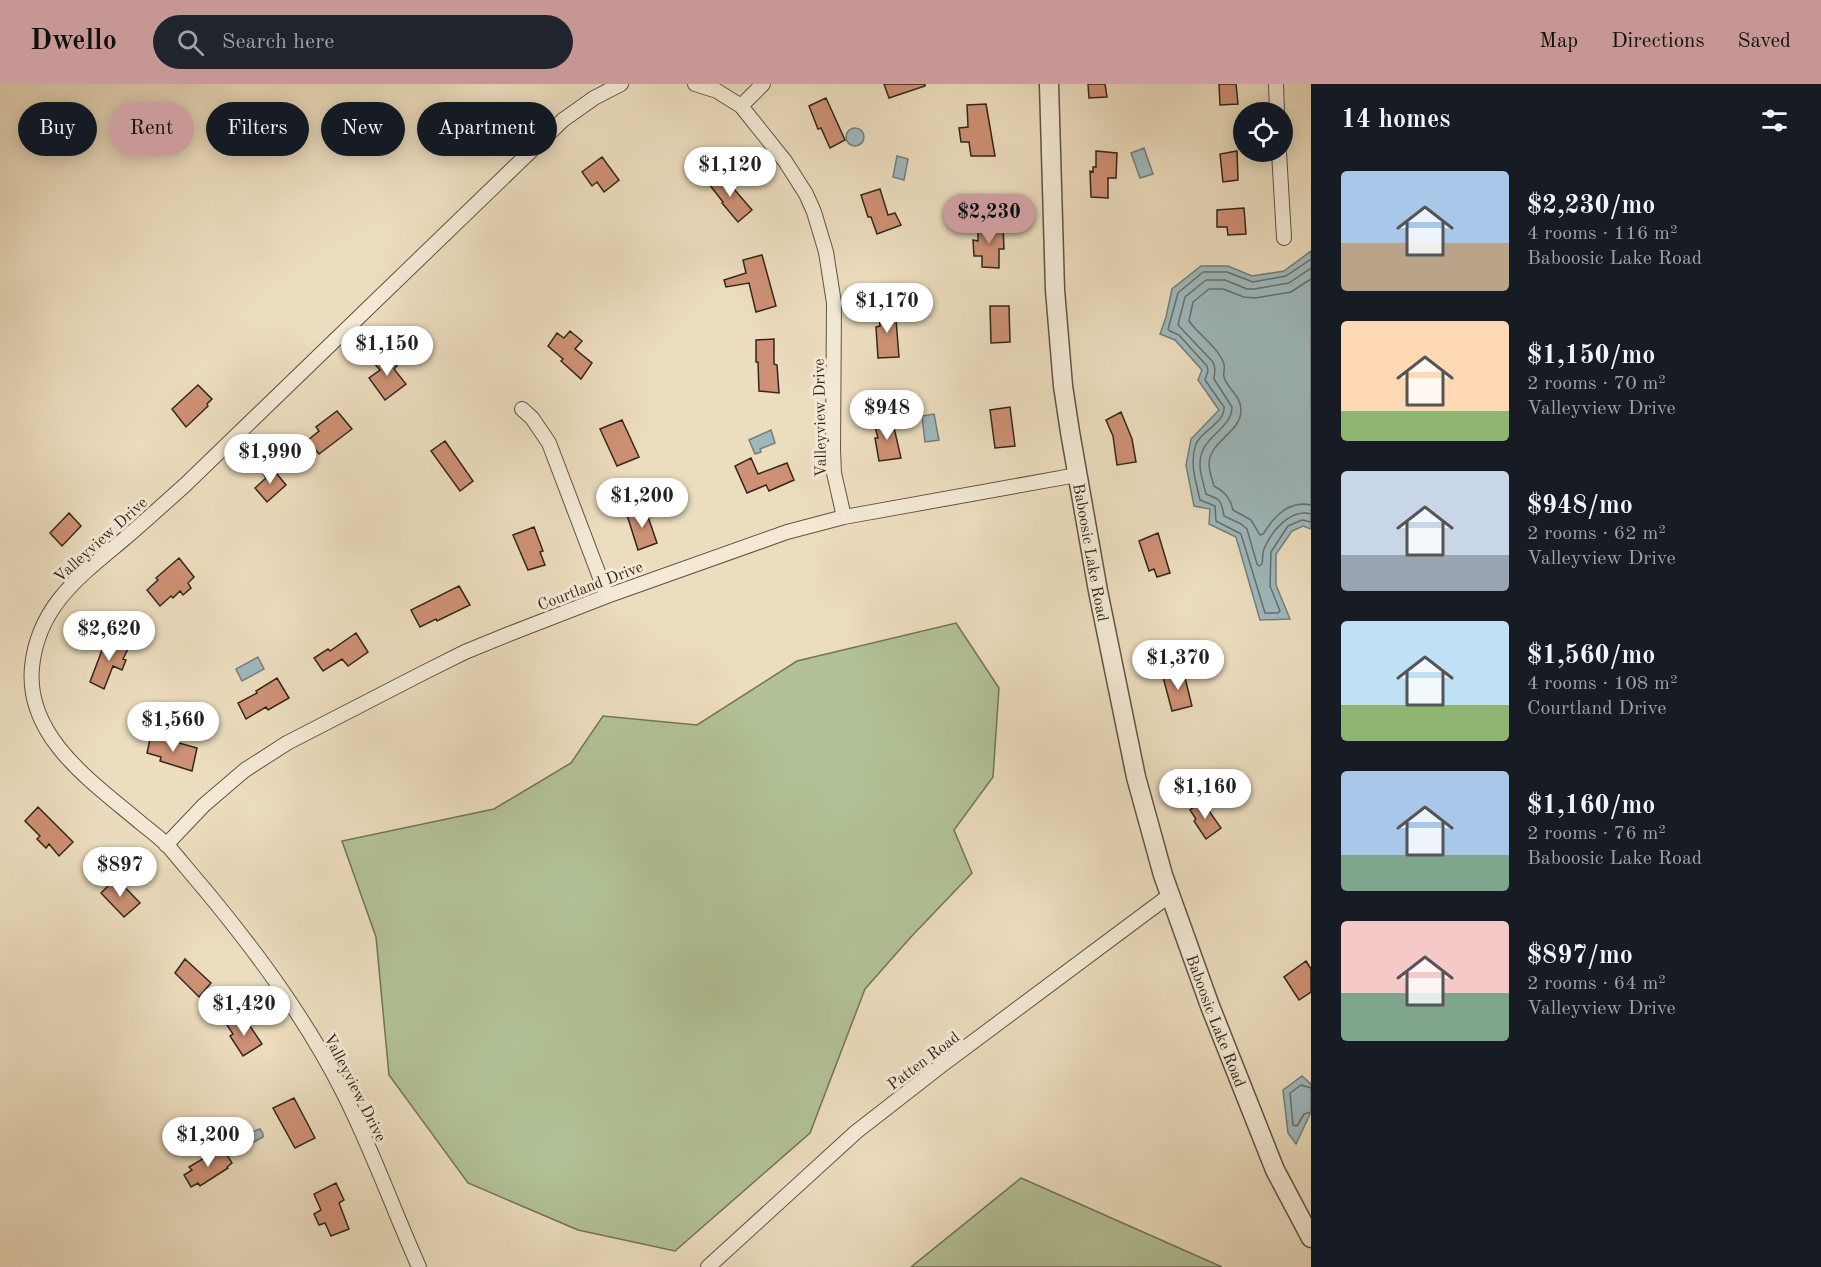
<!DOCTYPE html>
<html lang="en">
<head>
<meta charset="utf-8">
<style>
	:root { --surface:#171b24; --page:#20242c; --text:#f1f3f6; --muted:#9ea1a6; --accent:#c59692 }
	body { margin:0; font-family:"Old Standard TT",serif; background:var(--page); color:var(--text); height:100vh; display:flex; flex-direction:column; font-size:22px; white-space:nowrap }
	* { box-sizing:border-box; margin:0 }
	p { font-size:20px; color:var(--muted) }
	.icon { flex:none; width:33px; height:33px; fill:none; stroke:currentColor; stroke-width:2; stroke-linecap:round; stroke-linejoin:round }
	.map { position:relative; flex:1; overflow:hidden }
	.details { display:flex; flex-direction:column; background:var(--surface); width:510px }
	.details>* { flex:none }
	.top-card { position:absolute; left:18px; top:18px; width:570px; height:54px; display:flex; gap:12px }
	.buttons { position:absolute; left:1233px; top:18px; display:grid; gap:12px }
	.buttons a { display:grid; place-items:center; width:60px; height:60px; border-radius:50%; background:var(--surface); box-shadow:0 3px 15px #0003; font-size:30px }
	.price { position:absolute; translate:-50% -51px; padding:0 14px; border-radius:21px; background:#fff; color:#222; font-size:20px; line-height:39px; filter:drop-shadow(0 2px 3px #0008) }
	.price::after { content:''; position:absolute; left:50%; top:36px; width:18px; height:14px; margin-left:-9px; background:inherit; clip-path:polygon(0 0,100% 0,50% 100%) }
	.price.active { background:var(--accent); color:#111 }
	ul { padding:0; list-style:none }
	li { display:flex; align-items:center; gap:18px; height:150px; padding:0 30px }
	li span { display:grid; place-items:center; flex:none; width:168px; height:120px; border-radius:6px; color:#555 }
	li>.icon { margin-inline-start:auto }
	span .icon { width:72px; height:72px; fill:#fffc; stroke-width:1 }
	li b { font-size:26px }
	h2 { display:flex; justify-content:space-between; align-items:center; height:72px; padding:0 30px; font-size:26px }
	.chip { padding:0 21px; border-radius:27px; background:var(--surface); box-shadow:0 3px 15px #0003; font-size:21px; line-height:54px }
	.chip.active { background:var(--accent); color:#111 }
	header { display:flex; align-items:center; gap:36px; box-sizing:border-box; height:84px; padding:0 30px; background:var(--accent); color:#111 }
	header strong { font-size:28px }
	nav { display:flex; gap:33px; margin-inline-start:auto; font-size:21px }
	.search { width:420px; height:54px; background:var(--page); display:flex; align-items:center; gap:15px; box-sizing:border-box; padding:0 21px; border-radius:33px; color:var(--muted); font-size:22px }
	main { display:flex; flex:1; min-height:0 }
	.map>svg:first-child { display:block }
	.green { fill:#b2c296; stroke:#727459; stroke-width:1.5 }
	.water { fill:#9eb9bd; stroke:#737f7d; stroke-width:1.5 }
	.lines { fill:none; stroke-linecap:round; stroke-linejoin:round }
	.shore { stroke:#68706c; stroke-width:1.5 }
	.building { fill:#ce9175; stroke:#32271c; stroke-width:1.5 }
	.minor-casing { stroke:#605444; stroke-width:16 }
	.tertiary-casing { stroke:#605444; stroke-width:21 }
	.minor { stroke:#f3e9d5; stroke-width:14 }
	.tertiary { stroke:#f3e9d5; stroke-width:18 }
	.labels { text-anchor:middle; stroke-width:6; stroke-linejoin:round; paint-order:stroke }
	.street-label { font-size:16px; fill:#32271c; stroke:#f3e9d5 }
</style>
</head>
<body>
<header>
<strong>Dwello</strong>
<div class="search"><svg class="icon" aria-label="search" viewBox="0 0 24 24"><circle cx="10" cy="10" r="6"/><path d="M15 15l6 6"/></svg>Search here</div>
<nav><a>Map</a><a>Directions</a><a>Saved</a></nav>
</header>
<main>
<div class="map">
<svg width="1311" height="1183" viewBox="0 0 1311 1183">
	<rect width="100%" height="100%" fill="#ecddbe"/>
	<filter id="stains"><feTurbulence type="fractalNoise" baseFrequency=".00333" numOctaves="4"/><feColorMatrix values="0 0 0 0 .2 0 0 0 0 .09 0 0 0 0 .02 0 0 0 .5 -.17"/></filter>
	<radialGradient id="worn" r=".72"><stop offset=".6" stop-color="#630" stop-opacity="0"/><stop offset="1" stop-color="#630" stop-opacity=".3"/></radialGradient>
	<path class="green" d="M956 539 999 604 993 693 954 746 972 789 910 854 865 905 810 1049 675 1167 578 1146 468 1099 389 991 376 853 342 757 494 725 571 679 603 632 697 641 797 577Z
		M1021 1094 1222 1183H911Z"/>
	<path class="water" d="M846 53a9 9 0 1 1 18 0a9 9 0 1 1-18 0Z
		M1144 64 1153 90 1140 94 1131 69Z
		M897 72 908 75 904 96 893 93Z
		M1311 167V445L1303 442 1292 447 1276 470V501L1290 535 1260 536 1236 453 1209 440 1210 425 1194 422 1186 381 1191 355 1219 326 1198 296 1202 286 1175 256 1160 250 1166 233 1172 205 1201 182H1228L1252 192 1284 187Z
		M934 330 939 356 925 358 922 332Z
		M771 346 775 359 760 365 761 368 755 370 749 356Z
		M258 573 264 585 242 597 236 585Z
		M1302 992 1311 1000V1028L1296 1060 1288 1049 1283 1006Z
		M260 1045 263 1050V1053L252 1059 248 1064 245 1063 242 1057 246 1050Z"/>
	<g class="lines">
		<path class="shore" d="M1311 175 1286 192 1253 198 1227 188H1203L1178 209 1168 245 1170 247 1179 251 1207 282 1208 287 1205 296 1224 323C1225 339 1201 347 1196 360 1189 379 1196 397 1200 416L1215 422 1216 437 1241 450 1265 529H1278L1280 527 1270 502 1271 468 1288 442 1302 436 1311 438
			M1311 184 1289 199 1254 205H1247L1225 196H1206L1185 213 1178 241 1213 278 1215 285 1214 295 1232 323C1232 346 1199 352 1200 381 1200 390 1204 401 1206 410 1222 416 1221 417 1224 432L1241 440 1247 445 1257 480 1259 482 1262 480C1263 475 1262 470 1264 465 1271 448 1290 424 1311 430
			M1311 195 1291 208 1255 214 1244 213 1223 205H1209L1193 218 1189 237C1198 250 1219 264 1224 280 1225 284 1223 289 1224 293 1227 305 1241 311 1241 326 1241 349 1210 356 1209 380 1209 387 1212 395 1214 402 1225 408 1230 414 1233 426L1251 436 1260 451 1263 450C1274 433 1288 416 1311 421
			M1311 1004 1301 1001 1290 1009 1293 1041 1297 1042 1304 1030 1311 1028"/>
	</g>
	<path class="building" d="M884 0H925V2L889 14Z
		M1088 0H1105L1107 13 1089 14Z
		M1219 0H1236L1238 20 1220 21Z
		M826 14 845 56 830 64 821 44 818 45 809 22Z
		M986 20 995 72H971L969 58H961L959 44 968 43 967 21Z
		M1096 67 1117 69 1116 94H1108V114L1091 113 1090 87 1093 88V83H1096Z
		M1237 67 1238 96 1223 98 1220 70Z
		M602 73 619 96 604 108 597 98 592 102 582 88Z
		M721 90 752 126 738 138 722 119 723 118 709 100Z
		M880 105 888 131 895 129 901 141 877 150 871 133H868L861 111Z
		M1244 124 1246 150 1228 151 1227 143H1217V126Z
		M978 140 1003 142 1004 165H999V184L982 183V172H974L973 156 978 157Z
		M762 171 776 222 756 228 749 199 726 203 724 196 746 189 743 176Z
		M990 222H1009L1010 258 991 259Z
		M895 223 899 273 878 274 876 243 880 242 878 224Z
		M570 247 582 257 575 265 592 279 581 295 561 277 563 275 548 262 557 249 564 254Z
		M774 255V280L777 281 779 309 759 307 758 278H756V256Z
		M387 268 397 282 394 285 406 300 385 316 369 294 380 286 374 279Z
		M198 301 212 315 207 320 208 322 186 343 172 325Z
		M1010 323 1015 362 995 364 990 326Z
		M337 327 352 345 319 370 308 356 319 347 316 343Z
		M1121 328 1132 355 1136 378 1117 381 1113 352 1106 336Z
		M892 335 901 374 879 377 875 354H878L874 339Z
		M622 336 639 373 617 382 600 345Z
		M445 357 473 397 460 407 431 367Z
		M751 374 758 390 787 379 794 396 769 407 766 401 747 409 735 382Z
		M272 384 286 401 267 418 255 404 266 394 264 391Z
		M645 424 657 459 638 466 627 431Z
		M69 429 81 442 62 462 50 449Z
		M534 443 543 467 540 468 545 481 528 486 513 451Z
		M1158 449 1170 489 1157 493 1154 485 1149 487 1139 457Z
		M179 474 194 493 188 499 191 504 183 511 180 507 173 514 171 512 160 522 147 506 158 496 156 494Z
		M459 502 470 521 437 537 436 535 420 543 411 526Z
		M356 549 368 568 348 582 342 575 323 587 314 574 328 565 330 567Z
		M107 553 129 563 123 575 126 576 122 586 113 582 104 605 90 598Z
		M1183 586 1192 622 1172 627 1163 593Z
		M277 594 289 614 268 626 266 623 246 635 238 619 257 609 256 607Z
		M151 651 197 664 192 687 160 677 161 673 147 669Z
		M1202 717 1221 744 1206 755 1194 737 1196 735 1190 726Z
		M38 723 73 758 59 772 49 760 46 764 37 755 40 752 25 737Z
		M116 794 140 819 124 833 101 809Z
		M185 875 211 899 199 913 175 889Z
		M1306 877 1311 885V908L1299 916 1284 893Z
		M236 934 243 943 248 939 262 960 243 972 230 952 233 950 227 941Z
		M294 1014 315 1054 295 1064 273 1024Z
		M224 1066 232 1079 227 1083 228 1084 200 1102 198 1099 191 1103 184 1091 192 1086 189 1083 216 1067 217 1070Z
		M336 1099 344 1116 339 1119 349 1145 331 1152 325 1139 319 1141 314 1130 321 1126 314 1110Z"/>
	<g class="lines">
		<defs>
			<path id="minor" d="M695 0 717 7 741 22 785 77 806 110 814 128 826 168 834 219 833 366 834 389 844 433
				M1276 0 1277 28
				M741 22 763 0
				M1279 68 1284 154
				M522 325 532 334 549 359 607 512
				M166 761 204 721 245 686 287 659 421 590 465 568 509 550 607 512 787 448 844 433 1077 391
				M419 1183C393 1125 372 1065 343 1008 306 935 258 870 206 807 193 792 181 777 168 762 160 754 151 747 142 740 95 700 25 654 32 583 38 522 80 492 123 456 144 438 164 420 185 401L563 36 594 14 621 0
				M708 1183 856 1048 942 981 1170 811"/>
			<g id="tertiary">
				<path id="s1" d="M1049 0 1055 206 1063 302 1070 348 1098 507 1136 693 1163 791 1210 922 1275 1086 1311 1154"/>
			</g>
		</defs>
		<use href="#minor" class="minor-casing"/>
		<use href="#tertiary" class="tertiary-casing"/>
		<use href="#minor" class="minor"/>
		<use href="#tertiary" class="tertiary"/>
	</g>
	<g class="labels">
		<g class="street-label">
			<text transform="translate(819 334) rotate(-91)" y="6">Valleyview Drive</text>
			<text transform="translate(100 455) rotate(-42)" y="6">Valleyview Drive</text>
			<text dy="6" stroke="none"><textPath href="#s1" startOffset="471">Baboosic Lake Road</textPath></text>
			<text transform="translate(590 501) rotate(-21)" y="6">Courtland Drive</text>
			<text dy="6" stroke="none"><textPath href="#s1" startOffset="957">Baboosic Lake Road</textPath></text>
			<text transform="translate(923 976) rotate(-37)" y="6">Patten Road</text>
			<text transform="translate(356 1003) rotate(63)" y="6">Valleyview Drive</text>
		</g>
	</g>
	<rect width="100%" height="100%" filter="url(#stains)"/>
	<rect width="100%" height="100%" fill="url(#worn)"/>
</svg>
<div class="buttons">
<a><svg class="icon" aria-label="locate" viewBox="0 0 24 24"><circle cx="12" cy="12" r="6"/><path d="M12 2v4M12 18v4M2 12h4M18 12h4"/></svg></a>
</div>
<b class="price" style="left:730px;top:114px">$1,120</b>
<b class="price active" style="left:989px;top:161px">$2,230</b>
<b class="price" style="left:887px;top:250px">$1,170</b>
<b class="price" style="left:387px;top:293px">$1,150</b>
<b class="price" style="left:887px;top:357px">$948</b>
<b class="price" style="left:270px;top:401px">$1,990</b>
<b class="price" style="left:642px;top:445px">$1,200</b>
<b class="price" style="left:109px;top:578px">$2,620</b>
<b class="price" style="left:1178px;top:607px">$1,370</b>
<b class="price" style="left:173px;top:669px">$1,560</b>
<b class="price" style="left:1205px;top:736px">$1,160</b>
<b class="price" style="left:120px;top:814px">$897</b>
<b class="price" style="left:244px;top:953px">$1,420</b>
<b class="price" style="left:208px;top:1084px">$1,200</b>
<div class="top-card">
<a class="chip">Buy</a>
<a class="chip active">Rent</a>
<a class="chip">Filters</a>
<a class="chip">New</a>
<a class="chip">Apartment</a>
</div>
</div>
<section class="details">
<h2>14 homes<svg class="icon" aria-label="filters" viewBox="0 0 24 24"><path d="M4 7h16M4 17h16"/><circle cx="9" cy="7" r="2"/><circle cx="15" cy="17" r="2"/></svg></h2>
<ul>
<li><span style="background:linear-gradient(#a9c7e8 60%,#b9a48a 0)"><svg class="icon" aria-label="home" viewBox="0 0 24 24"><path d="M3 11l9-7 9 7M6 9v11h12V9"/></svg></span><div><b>$2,230/mo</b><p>4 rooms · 116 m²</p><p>Baboosic Lake Road</p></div></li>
<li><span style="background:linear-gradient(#ffd9b3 75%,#8fb573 0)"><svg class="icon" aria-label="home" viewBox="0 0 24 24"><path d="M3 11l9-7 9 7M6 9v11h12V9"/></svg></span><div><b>$1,150/mo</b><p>2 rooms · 70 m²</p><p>Valleyview Drive</p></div></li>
<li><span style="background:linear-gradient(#c9d6e8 70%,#9aa5b1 0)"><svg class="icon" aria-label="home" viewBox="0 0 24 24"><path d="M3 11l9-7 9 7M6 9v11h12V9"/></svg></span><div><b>$948/mo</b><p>2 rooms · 62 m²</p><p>Valleyview Drive</p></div></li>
<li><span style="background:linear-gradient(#bfe0f5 70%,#8fb573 0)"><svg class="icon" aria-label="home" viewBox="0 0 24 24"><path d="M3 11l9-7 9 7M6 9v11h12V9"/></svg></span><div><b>$1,560/mo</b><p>4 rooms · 108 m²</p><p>Courtland Drive</p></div></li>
<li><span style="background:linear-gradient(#a9c7e8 70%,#7fa58c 0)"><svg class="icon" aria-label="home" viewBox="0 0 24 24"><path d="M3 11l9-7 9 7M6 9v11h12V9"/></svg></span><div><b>$1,160/mo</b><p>2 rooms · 76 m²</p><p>Baboosic Lake Road</p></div></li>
<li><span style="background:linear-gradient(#f6c9c9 60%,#7fa58c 0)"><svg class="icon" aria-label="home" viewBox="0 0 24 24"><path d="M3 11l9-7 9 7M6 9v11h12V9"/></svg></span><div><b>$897/mo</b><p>2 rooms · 64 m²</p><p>Valleyview Drive</p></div></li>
</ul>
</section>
</main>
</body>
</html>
